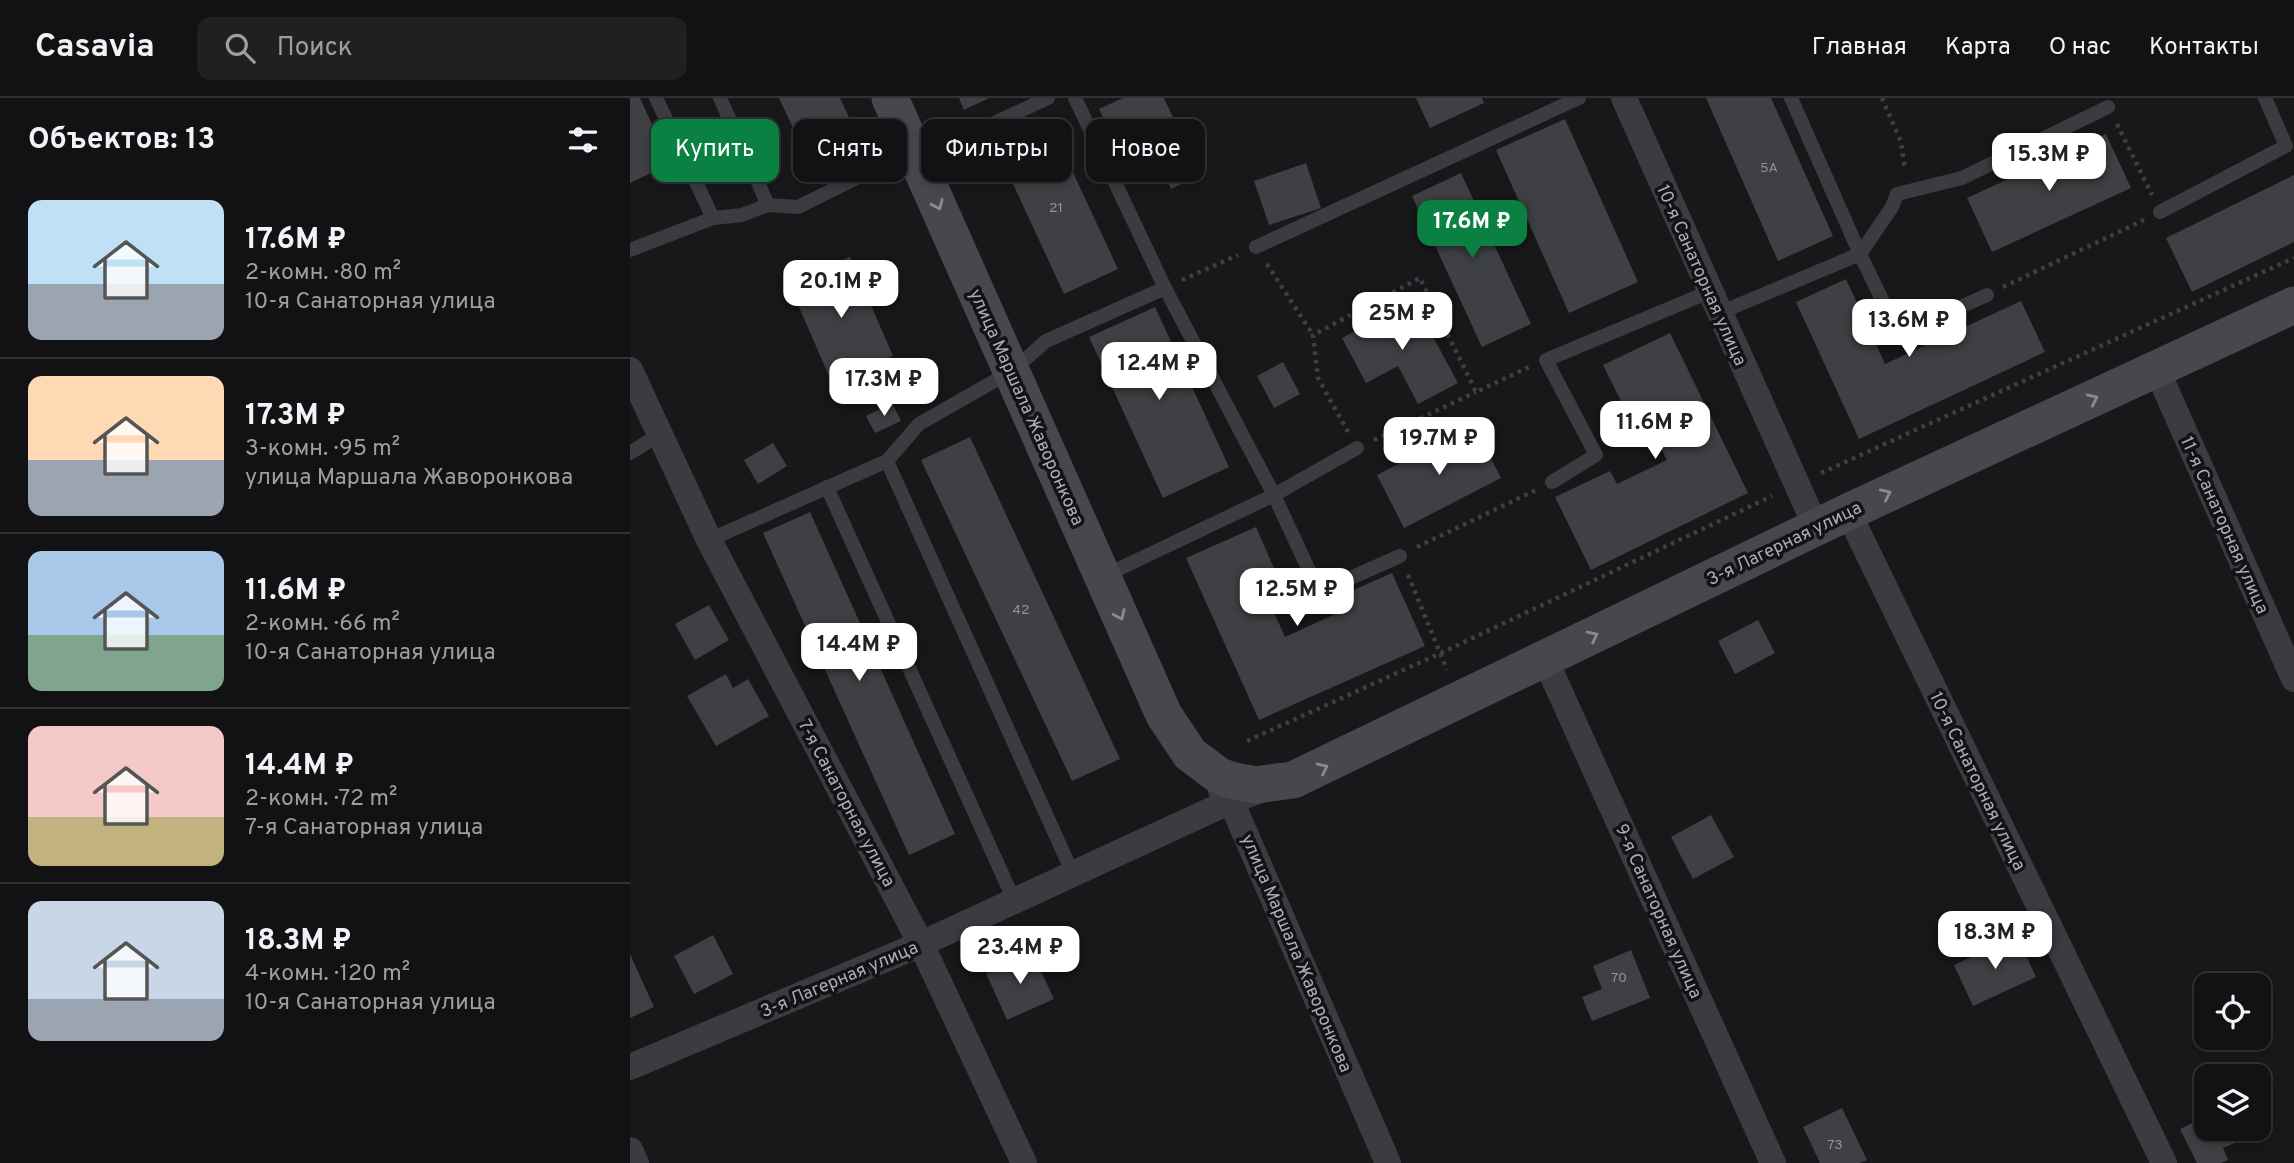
<!DOCTYPE html>
<html lang="ru">
<head>
<meta charset="utf-8">
<style>
	:root { --surface:#121214; --page:#1f2022; --text:#f1f3f6; --muted:#9c9ea0; --line:#313234; --accent:#0b8043 }
	body { margin:0; font-family:Overpass,sans-serif; background:var(--page); color:var(--text); height:100vh; display:flex; flex-direction:column; font-size:26px; white-space:nowrap }
	* { box-sizing:border-box; margin:0 }
	p { font-size:23px; color:var(--muted) }
	.icon { flex:none; width:38px; height:38px; fill:none; stroke:currentColor; stroke-width:2; stroke-linecap:round; stroke-linejoin:round }
	.map { position:relative; flex:1; overflow:hidden }
	.drawer { display:flex; flex-direction:column; background:var(--surface); width:630px }
	.drawer>* { flex:none }
	.hud { position:absolute; left:21px; top:21px; width:665px; height:63px; display:flex; gap:14px }
	.tools { position:absolute; left:1564px; top:875px; display:grid; gap:14px }
	.tools a { display:grid; place-items:center; width:77px; height:77px; border-radius:14px; background:var(--surface); box-shadow:0 4px 10px #0003,0 0 0 2px var(--line); font-size:35px }
	.price { position:absolute; translate:-50% -60px; padding:0 16px; border-radius:14px; background:#fff; color:#222; font-size:23px; line-height:46px; filter:drop-shadow(0 2px 4px #0008) }
	.price::after { content:''; position:absolute; left:50%; top:42px; width:21px; height:16px; margin-left:-10px; background:inherit; clip-path:polygon(0 0,100% 0,50% 100%) }
	.price.on { background:var(--accent); color:#fff }
	ul { padding:0; list-style:none }
	li { display:flex; align-items:center; gap:21px; height:175px; padding:0 28px }
	li+li { border-top:2px solid var(--line) }
	li span { display:grid; place-items:center; flex:none; width:196px; height:140px; border-radius:14px; color:#555 }
	li>.icon { margin-inline-start:auto }
	span .icon { width:84px; height:84px; fill:#fffc; stroke-width:1 }
	li b { font-size:30px }
	h2 { display:flex; justify-content:space-between; align-items:center; height:84px; padding:0 28px; font-size:30px }
	.chip { padding:0 24px; border-radius:14px; background:var(--surface); box-shadow:0 4px 10px #0003,0 0 0 2px var(--line); font-size:24px; line-height:63px }
	.chip.on { background:var(--accent); color:#fff }
	header { display:flex; align-items:center; gap:42px; box-sizing:border-box; height:98px; padding:0 35px; background:var(--surface); border-bottom:2px solid var(--line) }
	header strong { font-size:33px }
	nav { display:flex; gap:38px; margin-inline-start:auto; font-size:24px }
	.search { width:490px; height:63px; background:var(--page); display:flex; align-items:center; gap:18px; box-sizing:border-box; padding:0 24px; border-radius:14px; color:var(--muted); font-size:26px }
	main { display:flex; flex:1; min-height:0 }
	.map>svg:first-child { display:block }
	.building { fill:#3f4043 }
	.lines { fill:none; stroke-linecap:round; stroke-linejoin:round }
	.path { stroke:#3f4045; stroke-width:4.5; stroke-dasharray:3.5 5; stroke-linecap:butt }
	.service { stroke:#3b3b40; stroke-width:14 }
	.minor { stroke:#3b3b40; stroke-width:26 }
	.secondary { stroke:#47484e; stroke-width:37 }
	.oneway { stroke:#888a94 }
	.labels { text-anchor:middle; stroke-width:7; stroke-linejoin:round; paint-order:stroke }
	.number-label { font-size:14px; fill:#90929c }
	.street-label { font-size:18px; fill:#abadb9; stroke:#131315 }
</style>
</head>
<body>
<header>
<strong>Casavia</strong>
<div class="search"><svg class="icon" aria-label="search" viewBox="0 0 24 24"><circle cx="10" cy="10" r="6"/><path d="M15 15l6 6"/></svg>Поиск</div>
<nav><a>Главная</a><a>Карта</a><a>О нас</a><a>Контакты</a></nav>
</header>
<main>
<section class="drawer">
<h2>Объектов: 13<svg class="icon" aria-label="filters" viewBox="0 0 24 24"><path d="M4 7h16M4 17h16"/><circle cx="9" cy="7" r="2"/><circle cx="15" cy="17" r="2"/></svg></h2>
<ul>
<li><span style="background:linear-gradient(#bfe0f5 60%,#9aa5b1 0)"><svg class="icon" aria-label="home" viewBox="0 0 24 24"><path d="M3 11l9-7 9 7M6 9v11h12V9"/></svg></span><div><b>17.6M ₽</b><p>2-комн. · 80 m²</p><p>10-я Санаторная улица</p></div></li>
<li><span style="background:linear-gradient(#ffd9b3 60%,#9aa5b1 0)"><svg class="icon" aria-label="home" viewBox="0 0 24 24"><path d="M3 11l9-7 9 7M6 9v11h12V9"/></svg></span><div><b>17.3M ₽</b><p>3-комн. · 95 m²</p><p>улица Маршала Жаворонкова</p></div></li>
<li><span style="background:linear-gradient(#a9c7e8 60%,#7fa58c 0)"><svg class="icon" aria-label="home" viewBox="0 0 24 24"><path d="M3 11l9-7 9 7M6 9v11h12V9"/></svg></span><div><b>11.6M ₽</b><p>2-комн. · 66 m²</p><p>10-я Санаторная улица</p></div></li>
<li><span style="background:linear-gradient(#f6c9c9 65%,#c2b280 0)"><svg class="icon" aria-label="home" viewBox="0 0 24 24"><path d="M3 11l9-7 9 7M6 9v11h12V9"/></svg></span><div><b>14.4M ₽</b><p>2-комн. · 72 m²</p><p>7-я Санаторная улица</p></div></li>
<li><span style="background:linear-gradient(#c9d6e8 70%,#9aa5b1 0)"><svg class="icon" aria-label="home" viewBox="0 0 24 24"><path d="M3 11l9-7 9 7M6 9v11h12V9"/></svg></span><div><b>18.3M ₽</b><p>4-комн. · 120 m²</p><p>10-я Санаторная улица</p></div></li>
</ul>
</section>
<div class="map">
<svg width="1664" height="1065" viewBox="0 0 1664 1065">
	<rect width="100%" height="100%" fill="#18181a"/>
	<path class="building" d="M0 0H10L40 66 0 85Z
		M149 0H210L223 28 173 51Z
		M329 0H359L334 12Z
		M493 0H534L570 77 541 91 514 33 486 46 469 11Z
		M786 0H852L854 5 800 30Z
		M1076 0H1141L1203 138 1148 163Z
		M418 21 488 171 434 196 365 47Z
		M935 21 1008 184 939 215 866 52Z
		M1476 36 1501 90 1362 154 1337 100Z
		M676 65 691 110 639 127 624 83Z
		M831 75 901 226 852 249 782 98Z
		M1664 77V144L1562 194 1536 140Z
		M220 159 263 258 202 285 159 186Z
		M1216 181 1255 266 1391 203 1415 254 1229 341 1166 204Z
		M783 202 828 285 788 306 768 268 736 285 712 240Z
		M525 209 599 369 533 400 459 239Z
		M1040 235 1118 395 961 472 925 399 980 373 987 386 1037 362 1010 309 997 315 973 267Z
		M653 264 670 296 644 310 627 278Z
		M262 305 271 323 245 335 236 318Z
		M844 327 871 380 774 430 747 377Z
		M340 339 490 661 442 683 291 362Z
		M143 345 157 368 128 386 114 362Z
		M180 414 325 736 279 757 133 435Z
		M626 429 649 482 633 490 655 539 714 512 708 499 762 475 795 548 629 622 556 460Z
		M79 507 99 542 65 562 45 526Z
		M1128 522 1145 555 1105 576 1088 543Z
		M96 576 103 590 118 581 139 618 86 648 57 598Z
		M1081 717 1104 759 1063 781 1041 739Z
		M83 837 103 876 64 896 44 858Z
		M1387 838 1406 879 1343 908 1324 867Z
		M1001 852 1020 900 962 923 952 899 972 891 963 868Z
		M402 854 424 901 377 922 356 875Z
		M0 856 24 909 0 920Z
		M1212 1010 1237 1062 1230 1065H1190L1173 1029Z
		M1577 1018V1031H1600L1607 1044 1593 1050 1598 1062 1591 1065H1567L1550 1031Z"/>
	<g class="lines">
		<path class="path" d="M1252 0 1271 44 1275 72
			M1487 26 1522 97
			M637 166 683 237
			M552 182 608 157
			M1373 189 1514 122
			M718 334 688 280 683 237 790 180 846 294 899 269
			M744 342 846 294
			M1191 375 1664 160
			M787 449 906 392
			M778 477 817 572
			M617 643 811 555 1142 398"/>
		<path class="service" d="M26 0 83 120
			M445 0 535 190
			M1161 0 1230 156 1269 237 1357 197
			M287 61 418 0
			M138 107 168 109 283 52
			M1530 114 1656 48 1635 0
			M626 149 949 0
			M0 152 83 120 112 117 138 107 90 0
			M1089 215 1230 156 1262 109 1267 96 1332 80 1478 9
			M0 355 30 336
			M922 384 966 357 916 262 1079 194
			M197 389 384 802
			M79 442 257 363
			M474 478 644 397 689 494 770 458
			M443 776 257 363 289 326 382 273 416 243 535 190 644 397 727 350"/>
		<path class="minor" d="M994 0 1186 429
			M0 272 79 442 291 846 394 1065
			M1527 272 1664 581
			M1218 414 1534 1065
			M915 561 1143 1065
			M591 692 601 703 758 1065
			M0 969 291 846 601 703 638 689
			M0 1052 6 1065"/>
		<path class="secondary" d="M260 0 534 617 560 656 588 677 600 682 625 687 663 682 1218 414 1664 207"/>
	</g>
	<defs><path id="oneway-chevron" d="M-2-3.5L2.5 0L-2 3.5" fill="none" stroke-width="1.6" stroke-linecap="round" stroke-linejoin="round" transform="scale(1.75)"/></defs>
	<g class="oneway">
		<use href="#oneway-chevron" transform="translate(308 107) rotate(66)"/>
		<use href="#oneway-chevron" transform="translate(1463 301) rotate(-25)"/>
		<use href="#oneway-chevron" transform="translate(1256 396) rotate(-25)"/>
		<use href="#oneway-chevron" transform="translate(490 517) rotate(66)"/>
		<use href="#oneway-chevron" transform="translate(963 538) rotate(-26)"/>
		<use href="#oneway-chevron" transform="translate(693 670) rotate(-26)"/>
	</g>
	<g class="labels">
		<g class="number-label">
			<text x="1139" y="74">5А</text>
			<text x="426" y="114">21</text>
			<text x="391" y="516">42</text>
			<text x="989" y="884">70</text>
			<text x="1205" y="1051">73</text>
		</g>
		<g class="street-label">
			<text transform="translate(1072 177) rotate(66)" y="6">10-я Санаторная улица</text>
			<text transform="translate(397 309) rotate(66)" y="6">улица Маршала Жаворонкова</text>
			<text transform="translate(1595 427) rotate(66)" y="6">11-я Санаторная улица</text>
			<text transform="translate(1154 445) rotate(-26)" y="6">3-я Лагерная улица</text>
			<text transform="translate(1348 683) rotate(64)" y="6">10-я Санаторная улица</text>
			<text transform="translate(217 705) rotate(62)" y="6">7-я Санаторная улица</text>
			<text transform="translate(1029 813) rotate(66)" y="6">9-я Санаторная улица</text>
			<text transform="translate(667 855) rotate(67)" y="6">улица Маршала Жаворонкова</text>
			<text transform="translate(209 881) rotate(-23)" y="6">3-я Лагерная улица</text>
		</g>
	</g>
</svg>
<div class="tools">
<a><svg class="icon" aria-label="locate" viewBox="0 0 24 24"><circle cx="12" cy="12" r="6"/><path d="M12 2v4M12 18v4M2 12h4M18 12h4"/></svg></a>
<a><svg class="icon" aria-label="layers" viewBox="0 0 24 24"><path d="M12 4l9 5-9 5-9-5zM3 14l9 5 9-5"/></svg></a>
</div>
<b class="price" style="left:1419px;top:95px">15.3M ₽</b>
<b class="price on" style="left:842px;top:162px">17.6M ₽</b>
<b class="price" style="left:211px;top:222px">20.1M ₽</b>
<b class="price" style="left:772px;top:254px">25M ₽</b>
<b class="price" style="left:1279px;top:261px">13.6M ₽</b>
<b class="price" style="left:529px;top:304px">12.4M ₽</b>
<b class="price" style="left:254px;top:320px">17.3M ₽</b>
<b class="price" style="left:1025px;top:363px">11.6M ₽</b>
<b class="price" style="left:809px;top:379px">19.7M ₽</b>
<b class="price" style="left:667px;top:530px">12.5M ₽</b>
<b class="price" style="left:229px;top:585px">14.4M ₽</b>
<b class="price" style="left:1365px;top:873px">18.3M ₽</b>
<b class="price" style="left:390px;top:888px">23.4M ₽</b>
<div class="hud">
<a class="chip on">Купить</a>
<a class="chip">Снять</a>
<a class="chip">Фильтры</a>
<a class="chip">Новое</a>
</div>
</div>
</main>
</body>
</html>
